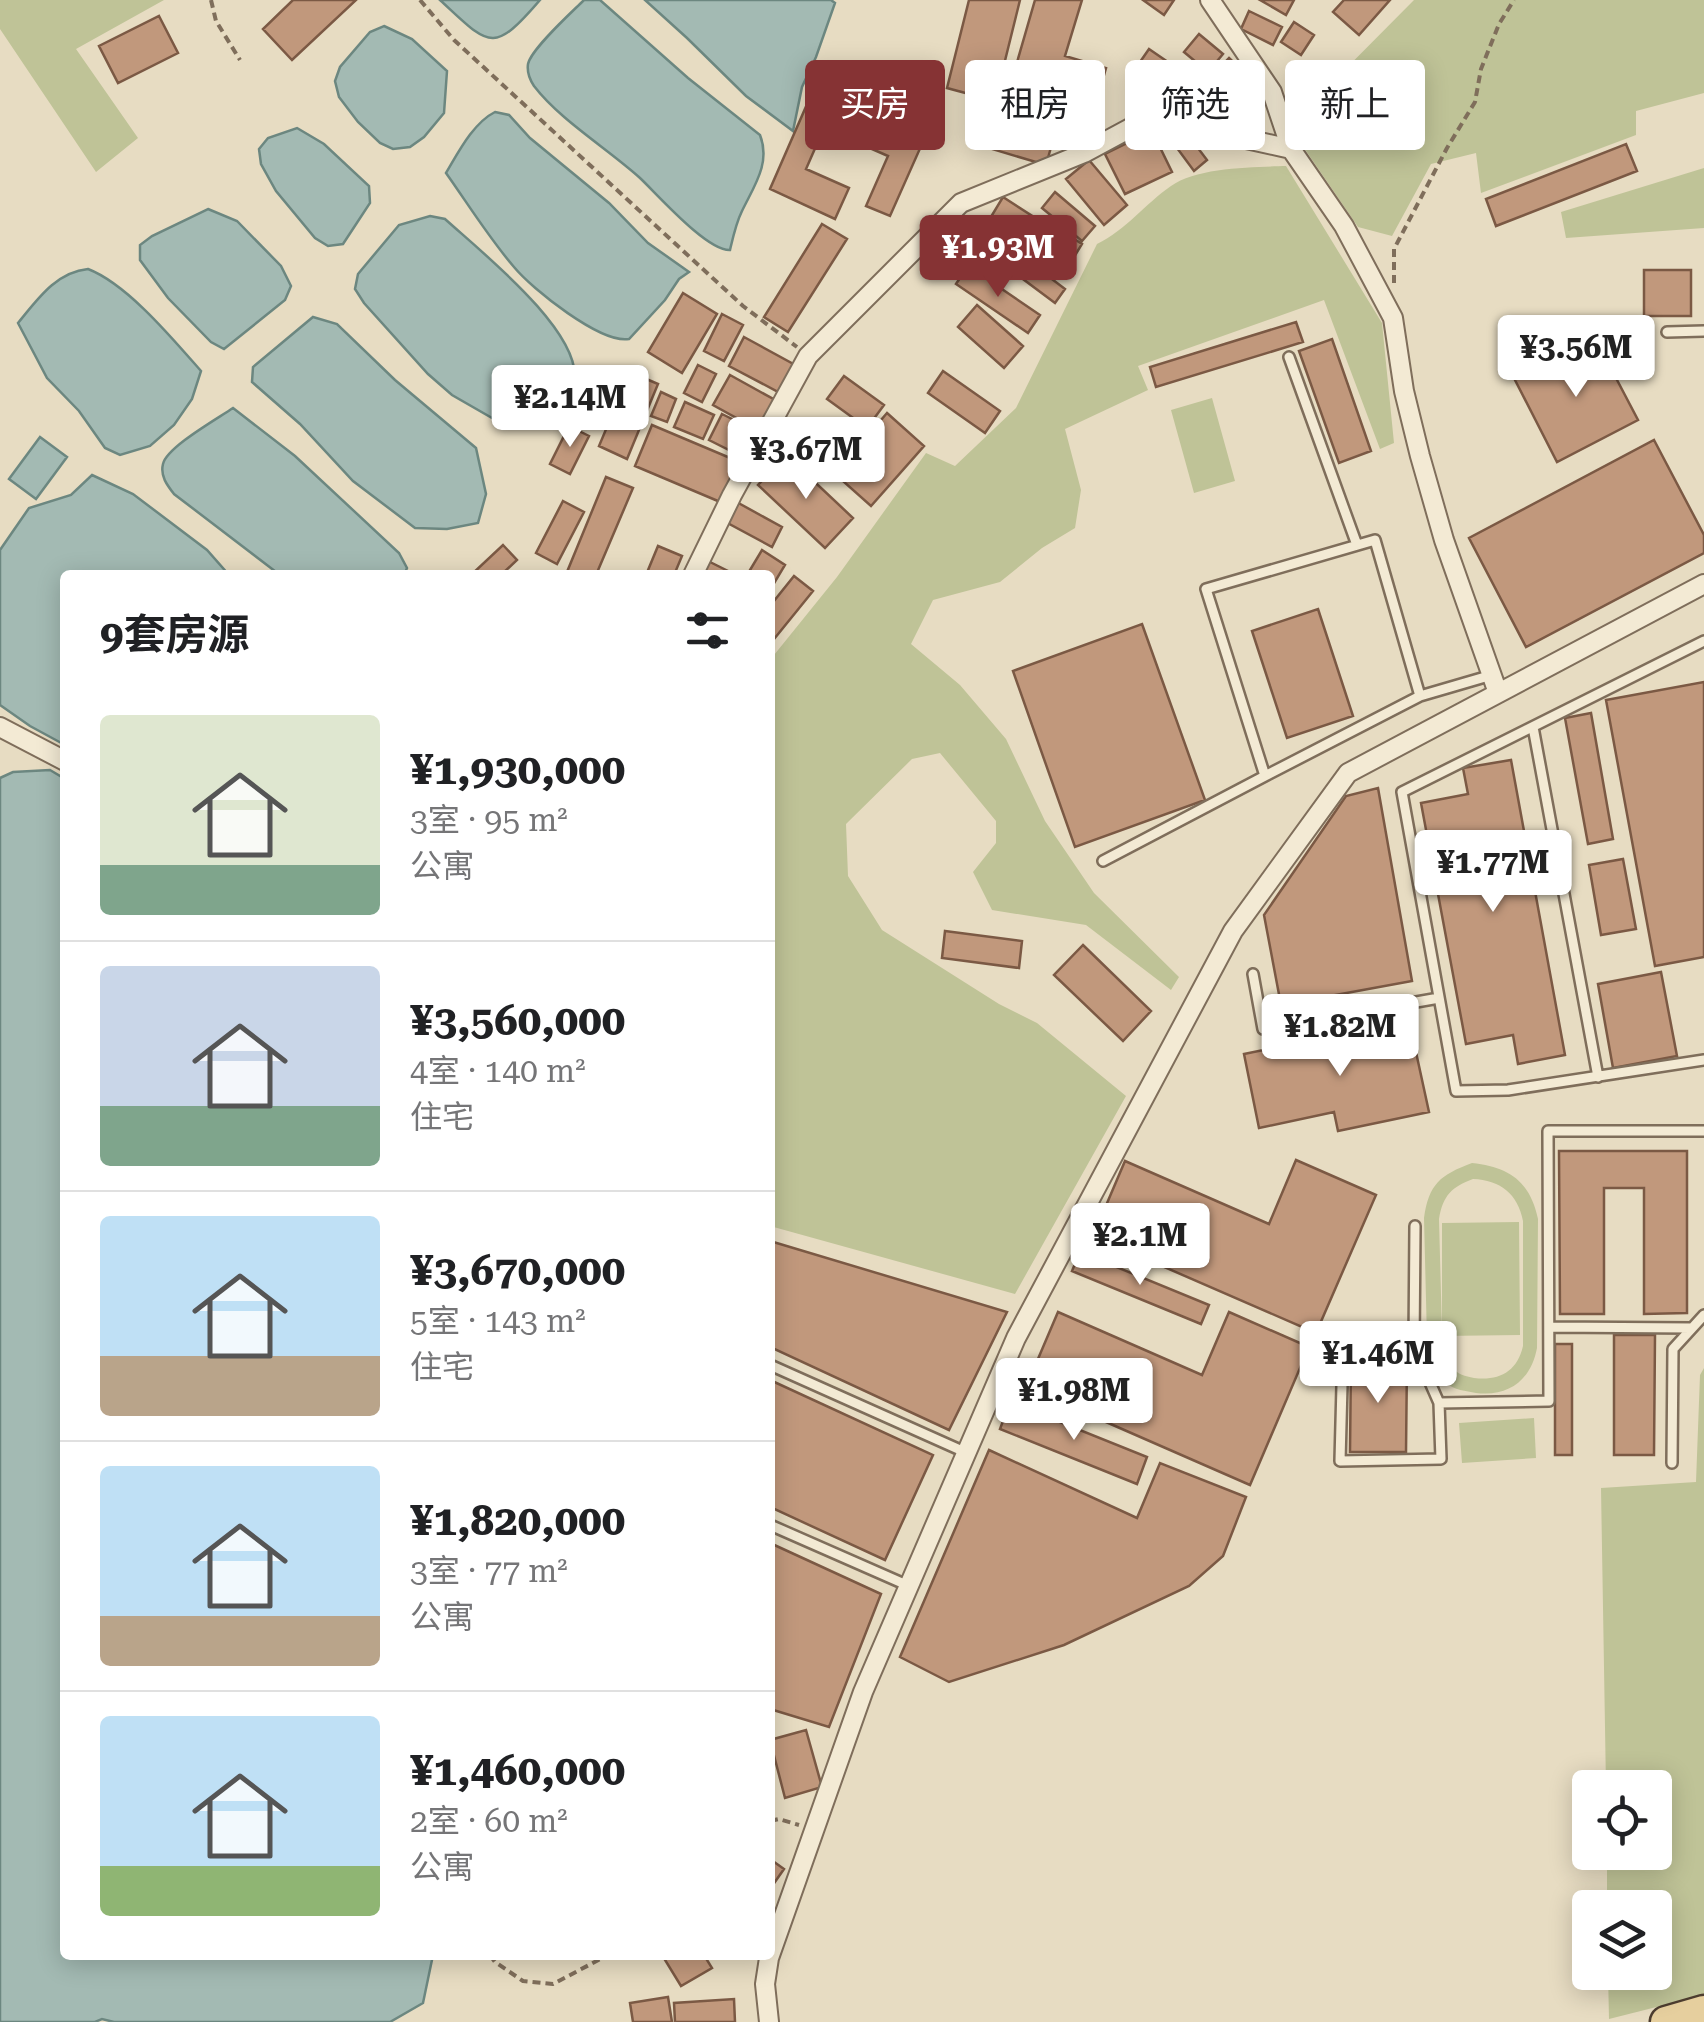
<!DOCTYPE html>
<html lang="zh">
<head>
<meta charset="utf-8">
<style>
	:root { --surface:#fff; --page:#f6f6f6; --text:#202124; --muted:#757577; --line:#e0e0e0; --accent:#863334 }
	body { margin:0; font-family:"Roboto Serif","Noto Sans SC",serif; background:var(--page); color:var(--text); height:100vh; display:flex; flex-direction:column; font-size:38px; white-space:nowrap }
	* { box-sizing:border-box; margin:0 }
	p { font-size:32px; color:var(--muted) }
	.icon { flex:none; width:55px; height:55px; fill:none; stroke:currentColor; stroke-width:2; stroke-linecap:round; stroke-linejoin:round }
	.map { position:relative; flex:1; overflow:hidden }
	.side { position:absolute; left:60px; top:570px; width:715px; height:1390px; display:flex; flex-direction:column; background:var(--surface); border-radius:10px; box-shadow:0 5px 25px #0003 }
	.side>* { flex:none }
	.guide { position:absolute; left:805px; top:60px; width:748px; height:90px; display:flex; gap:20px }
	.controls { position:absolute; left:1572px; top:1770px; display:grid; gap:20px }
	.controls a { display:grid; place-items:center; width:100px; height:100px; border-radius:10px; background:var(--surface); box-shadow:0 5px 25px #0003; font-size:50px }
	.price { position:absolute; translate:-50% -85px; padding:0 22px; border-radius:10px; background:#fff; color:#222; font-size:32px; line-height:65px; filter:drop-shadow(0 2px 5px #0008) }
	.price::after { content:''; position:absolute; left:50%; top:60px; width:30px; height:22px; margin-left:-15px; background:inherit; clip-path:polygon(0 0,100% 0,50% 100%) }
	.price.on { background:var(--accent); color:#fff }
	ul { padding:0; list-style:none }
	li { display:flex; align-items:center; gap:30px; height:250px; padding:0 40px }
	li+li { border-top:2px solid var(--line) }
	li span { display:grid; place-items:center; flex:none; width:280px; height:200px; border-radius:10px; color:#555 }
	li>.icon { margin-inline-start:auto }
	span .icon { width:120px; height:120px; fill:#fffc; stroke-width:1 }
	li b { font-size:42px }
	h2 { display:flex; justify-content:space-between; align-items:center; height:120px; padding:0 40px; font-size:42px }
	.chip { padding:0 35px; border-radius:10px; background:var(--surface); box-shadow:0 5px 25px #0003; font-size:35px; line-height:90px }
	.chip.on { background:var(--accent); color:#fff }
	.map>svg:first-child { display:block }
	.green { fill:#bfc397; fill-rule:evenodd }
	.water { fill:#a3bab3; stroke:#6c8780; stroke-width:2.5 }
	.building { fill:#c1987c; stroke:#7b5944; stroke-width:2.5 }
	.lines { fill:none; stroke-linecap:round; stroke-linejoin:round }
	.lane-casing { stroke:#7f6e5b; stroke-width:14 }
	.street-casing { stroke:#7f6e5b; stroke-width:22 }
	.primary-casing { stroke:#4d3d2f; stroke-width:35 }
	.path { stroke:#7f6e5b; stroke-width:4; stroke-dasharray:8 5; stroke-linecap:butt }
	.lane { stroke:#f3ead4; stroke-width:9 }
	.street { stroke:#f3ead4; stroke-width:18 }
	.primary { stroke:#e6cf9e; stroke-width:30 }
</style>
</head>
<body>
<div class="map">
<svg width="1704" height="2022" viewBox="0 0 1704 2022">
	<rect width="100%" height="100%" fill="#e7dcc2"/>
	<path class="green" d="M0 0H164L76 49 138 138 96 172 0 29Z
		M1414 0H1704V93L1636 111V135L1481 193 1476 153 1431 164 1392 236 1358 227 1289 126Z
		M1286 166 1382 323 1394 443 1380 449 1324 300 1138 366 1148 390 1065 429 1081 490 1075 528 1042 548 1000 582 933 600 911 644 960 685 1006 739 1045 821 1094 893 1179 977 1171 990 1086 925 992 910 973 872 996 843V821L940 753 912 759 846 824 848 876 882 930 999 1004 1037 1023 1126 1096 1015 1294 770 1226V660L837 577 926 453 955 466 1016 408 1097 244C1126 230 1145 204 1171 186 1197 167 1254 167 1286 166Z
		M1704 168V228L1566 238 1561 212Z
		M1212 398 1235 481 1194 493 1171 410Z
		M1472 1163C1509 1167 1530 1181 1538 1219L1537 1348C1531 1380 1509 1397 1476 1393 1466 1391 1454 1390 1446 1383 1435 1374 1431 1354 1427 1340L1424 1218C1429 1184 1440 1175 1472 1163ZM1473 1179C1500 1180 1518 1194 1523 1221V1346C1517 1372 1499 1381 1474 1378 1465 1376 1458 1375 1452 1367 1446 1358 1444 1346 1442 1336L1520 1335 1519 1222 1442 1223V1333L1439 1219C1443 1195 1452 1187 1473 1179Z
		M1704 1368V1995L1609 2019 1608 1973 1655 1972V1908L1607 1907V1853L1655 1852V1788L1606 1787 1601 1488 1696 1482 1700 1375Z
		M1534 1418 1536 1458 1462 1463 1459 1423Z"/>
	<path class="water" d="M440 0H540C492 56 489 45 440 0Z
		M584 0H600L688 78 760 135C771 163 754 186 742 211 736 223 733 237 730 250 707 251 658 195 640 178 608 149 560 120 534 86 530 80 527 71 528 64 531 49 572 12 584 0Z
		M645 0H831L835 3 816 57 802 87 793 131 746 96 687 38Z
		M384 26 412 39 447 71 444 113 424 137 410 147 393 149 380 143 358 122 339 97 335 81 340 67 370 32Z
		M495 112 509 115 530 138 609 203 648 243 689 272 679 279 665 300 629 339C601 344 532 289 514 267 489 238 468 204 446 173 458 153 473 123 495 112Z
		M297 128 324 144 369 186 370 203 343 244 328 246 315 238 276 191 261 164 259 149 268 138Z
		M208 209 237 221 281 266 291 286 285 300 224 349 211 342 168 298 140 260V245L152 236Z
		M430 216 445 219C479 250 584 333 574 382 571 392 556 412 550 423L506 426 452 395 428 374 364 303 355 289 358 274 399 225Z
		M88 269C127 284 172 338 201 371L192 399 174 425 150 446 120 455 105 448 79 411 47 378 18 323C37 300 56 272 88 269Z
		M313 317 337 324 395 380 476 448 486 494 478 523 447 529 415 528 353 481 300 424 252 382 253 367Z
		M233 408 295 456 399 553 407 568 404 575H280L174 494C167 485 160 476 163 464 167 447 217 419 233 408Z
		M40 437 67 457 36 499 9 479Z
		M92 475 133 494 207 550 229 575H65V745L30 726 0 705V550L29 508 71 495Z
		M50 770 65 779V1955H433L423 2003 390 2022H114L102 2019 95 2022H0V778L13 772Z"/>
	<path class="building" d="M293 0H356L292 60 263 29Z
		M969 0H1020L995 101 947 88Z
		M1035 0H1082L1065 56 1106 68 1087 135 1057 126 1046 165 992 149Z
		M1143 0H1174L1164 15Z
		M1260 0H1294L1286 15Z
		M1344 0H1390L1359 35 1333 12Z
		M1249 11 1282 27 1273 45 1241 29Z
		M159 16 178 53 118 83 99 46Z
		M1294 22 1314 35 1301 55 1281 42Z
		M1199 34 1223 54 1208 72 1184 52Z
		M1149 49 1184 73 1166 99 1131 75Z
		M1229 58 1256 84 1236 104 1210 78Z
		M815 86 926 135 890 216 866 206 888 156 824 128 806 169 849 188 835 219 770 189Z
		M1210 89 1233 108 1220 123 1198 104Z
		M1176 119 1207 160 1194 171 1163 129Z
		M1152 131 1172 172 1125 194 1105 154Z
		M1626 144 1637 171 1496 226 1486 199Z
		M1089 160 1127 205 1104 225 1066 179Z
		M1055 192 1095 226 1082 241 1042 208Z
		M1003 197 1054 230 1037 257 986 225Z
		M822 224 847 239 788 332 764 317Z
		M1062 231 1082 244 1063 275 1043 262Z
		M990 232 1065 289 1055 303 980 247Z
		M968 266 1040 315 1028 333 956 284Z
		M1644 270H1691V316H1644Z
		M683 293 717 314 682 373 648 352Z
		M977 305 1023 346 1004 368 958 327Z
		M722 314 743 325 724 361 704 351Z
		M1296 322 1303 342 1156 387 1150 367Z
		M744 337 797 366 782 394 729 366Z
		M1595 338 1638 420 1557 462 1515 380Z
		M1332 339 1371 451 1339 463 1299 351Z
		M698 365 716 374 702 402 684 393Z
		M943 371 1000 411 985 433 928 393Z
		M630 372 658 384 627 459 599 446Z
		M730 375 777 401 760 431 713 405Z
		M844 376 884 405 867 428 827 399Z
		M598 379 614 387 595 424 579 415Z
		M661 392 676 399 667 422 651 416Z
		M685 402 714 415 703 439 674 427Z
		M887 413 924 446 871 506 835 474Z
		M722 414 756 431 743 457 709 440Z
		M652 425 742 463 725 504 635 466Z
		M569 426 589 436 570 474 550 464Z
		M1654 440 1704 535V553L1526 647 1469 538Z
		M786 455 853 518 825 548 758 485Z
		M606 477 633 488 596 575H573L567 572Z
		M733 500 782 527 772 547 722 520Z
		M563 501 584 512 557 564 536 553Z
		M503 545 517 560 501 575H471Z
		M658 546 682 556 674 575H646Z
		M762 550 785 565 770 590V575H747Z
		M708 561 734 574V575H702Z
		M794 576 813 591 770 644V606Z
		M1318 609 1353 716 1287 738 1252 631Z
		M1142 624 1205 800 1075 847 1013 671Z
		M1704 682V957L1655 966 1606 700Z
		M1591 713 1613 839 1588 844 1565 718Z
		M1511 760 1565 1055 1518 1064 1513 1035 1466 1044 1421 803 1468 794 1463 768Z
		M1378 788 1412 981 1281 1005 1264 915 1346 796Z
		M1623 859 1636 929 1601 935 1589 865Z
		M945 931 1022 941 1019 968 942 958Z
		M1083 945 1151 1011 1123 1041 1054 975Z
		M1661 972 1677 1056 1613 1068 1598 984Z
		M1409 1020 1429 1112 1338 1131 1334 1112 1259 1128 1244 1054Z
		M1559 1151H1687V1313L1644 1314V1188H1604V1314H1560Z
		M1296 1160 1376 1195 1316 1333 1093 1236 1125 1161 1269 1224Z
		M770 1241 1007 1312 949 1430 770 1347Z
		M1080 1252 1209 1305 1201 1324 1072 1271Z
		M1058 1312 1202 1375 1229 1312 1309 1347 1250 1485 1026 1387Z
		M1614 1335H1655L1654 1455H1614Z
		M1555 1344H1572V1455H1555Z
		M1351 1359 1407 1360 1406 1452H1350Z
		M770 1380 933 1455 885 1560 770 1507Z
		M1010 1402 1147 1457 1137 1484 1000 1429Z
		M989 1450 1137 1518 1160 1463 1246 1497 1223 1556 1189 1586 1064 1645 949 1682 900 1657Z
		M770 1543 881 1594 829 1727 770 1709Z
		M806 1730 822 1787 785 1798 770 1740Z
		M770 1859 784 1869 770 1889Z
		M662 1955H704L712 1968 681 1986Z
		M668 1997 672 2022H633L630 2003Z
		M734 1999 735 2022H675L674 2003Z"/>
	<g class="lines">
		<defs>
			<path id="lane" d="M1667 332 1704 331
				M1289 357 1357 545
				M1704 641 1402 792 1456 1091 1508 1090 1704 1060
				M1420 696 1265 776 1206 589 1375 540 1420 696 1492 675
				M1533 727 1598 1077
				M1103 861 1265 776
				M1253 974 1263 1029 1439 998
				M1415 1226 1414 1346 1439 1403
				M1549 1327 1692 1328
				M1414 1346 1343 1347 1340 1461 1441 1459 1439 1403 1549 1401 1548 1131H1704
				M770 1365 967 1453
				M1672 1463 1673 1349 1704 1315
				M770 1525 909 1586"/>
			<path id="street" d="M1210 0 1272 92 1291 149
				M693 575 732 495 808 356 961 203 1084 153 1136 125 1181 116 1228 135 1291 149 1344 226 1393 318 1404 391 1420 456 1444 540 1498 693
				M0 727 65 761
				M769 2022 765 1984 769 1958 863 1692 1016 1338 1233 931 1348 773 1704 584"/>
			<path id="primary" d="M1666 2022 1704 2011"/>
		</defs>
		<use href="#lane" class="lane-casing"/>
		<use href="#street" class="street-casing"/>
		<use href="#primary" class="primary-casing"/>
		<path class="path" d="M211 0 216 21 240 60
			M420 0 454 40 743 306 797 347
			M1394 283V249L1447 148 1475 102 1481 69 1499 24 1514 0
			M770 1821 779 1819 799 1825
			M490 1955 495 1962 523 1981 553 1984 608 1955"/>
		<use href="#lane" class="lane"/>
		<use href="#street" class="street"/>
		<use href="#primary" class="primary"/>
	</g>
</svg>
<div class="controls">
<a><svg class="icon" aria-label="locate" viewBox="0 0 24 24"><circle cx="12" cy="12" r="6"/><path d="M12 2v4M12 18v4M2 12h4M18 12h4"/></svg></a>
<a><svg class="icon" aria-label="layers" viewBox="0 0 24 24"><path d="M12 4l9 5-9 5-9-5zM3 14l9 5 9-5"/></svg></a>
</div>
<b class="price on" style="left:998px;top:300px">¥1.93M</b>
<b class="price" style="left:1576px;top:400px">¥3.56M</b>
<b class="price" style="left:570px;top:450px">¥2.14M</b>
<b class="price" style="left:806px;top:502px">¥3.67M</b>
<b class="price" style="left:1493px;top:915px">¥1.77M</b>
<b class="price" style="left:1340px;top:1079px">¥1.82M</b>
<b class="price" style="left:1140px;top:1288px">¥2.1M</b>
<b class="price" style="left:1378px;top:1406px">¥1.46M</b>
<b class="price" style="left:1074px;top:1443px">¥1.98M</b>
<div class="guide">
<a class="chip on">买房</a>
<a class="chip">租房</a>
<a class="chip">筛选</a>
<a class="chip">新上</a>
</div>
<section class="side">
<h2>9套房源<svg class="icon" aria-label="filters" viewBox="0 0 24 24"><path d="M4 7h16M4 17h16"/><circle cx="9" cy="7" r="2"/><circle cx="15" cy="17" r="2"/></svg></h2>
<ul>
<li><span style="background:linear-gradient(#dfe7d0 75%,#7fa58c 0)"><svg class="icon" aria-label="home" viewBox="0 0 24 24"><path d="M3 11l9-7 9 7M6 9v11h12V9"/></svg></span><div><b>¥1,930,000</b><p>3室 · 95 m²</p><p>公寓</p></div></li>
<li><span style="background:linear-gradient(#c9d6e8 70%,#7fa58c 0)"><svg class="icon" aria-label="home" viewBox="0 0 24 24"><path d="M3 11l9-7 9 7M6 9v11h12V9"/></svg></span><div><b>¥3,560,000</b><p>4室 · 140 m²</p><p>住宅</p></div></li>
<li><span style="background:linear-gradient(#bfe0f5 70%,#b9a48a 0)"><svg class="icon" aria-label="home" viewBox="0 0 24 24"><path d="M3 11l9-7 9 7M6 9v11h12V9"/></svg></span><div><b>¥3,670,000</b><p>5室 · 143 m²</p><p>住宅</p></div></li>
<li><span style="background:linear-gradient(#bfe0f5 75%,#b9a48a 0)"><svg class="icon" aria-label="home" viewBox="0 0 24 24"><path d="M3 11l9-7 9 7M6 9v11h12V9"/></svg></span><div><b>¥1,820,000</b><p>3室 · 77 m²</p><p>公寓</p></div></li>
<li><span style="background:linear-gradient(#bfe0f5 75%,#8fb573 0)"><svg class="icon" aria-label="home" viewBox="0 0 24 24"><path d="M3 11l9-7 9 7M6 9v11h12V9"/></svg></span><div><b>¥1,460,000</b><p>2室 · 60 m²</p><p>公寓</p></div></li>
</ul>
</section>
</div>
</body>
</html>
